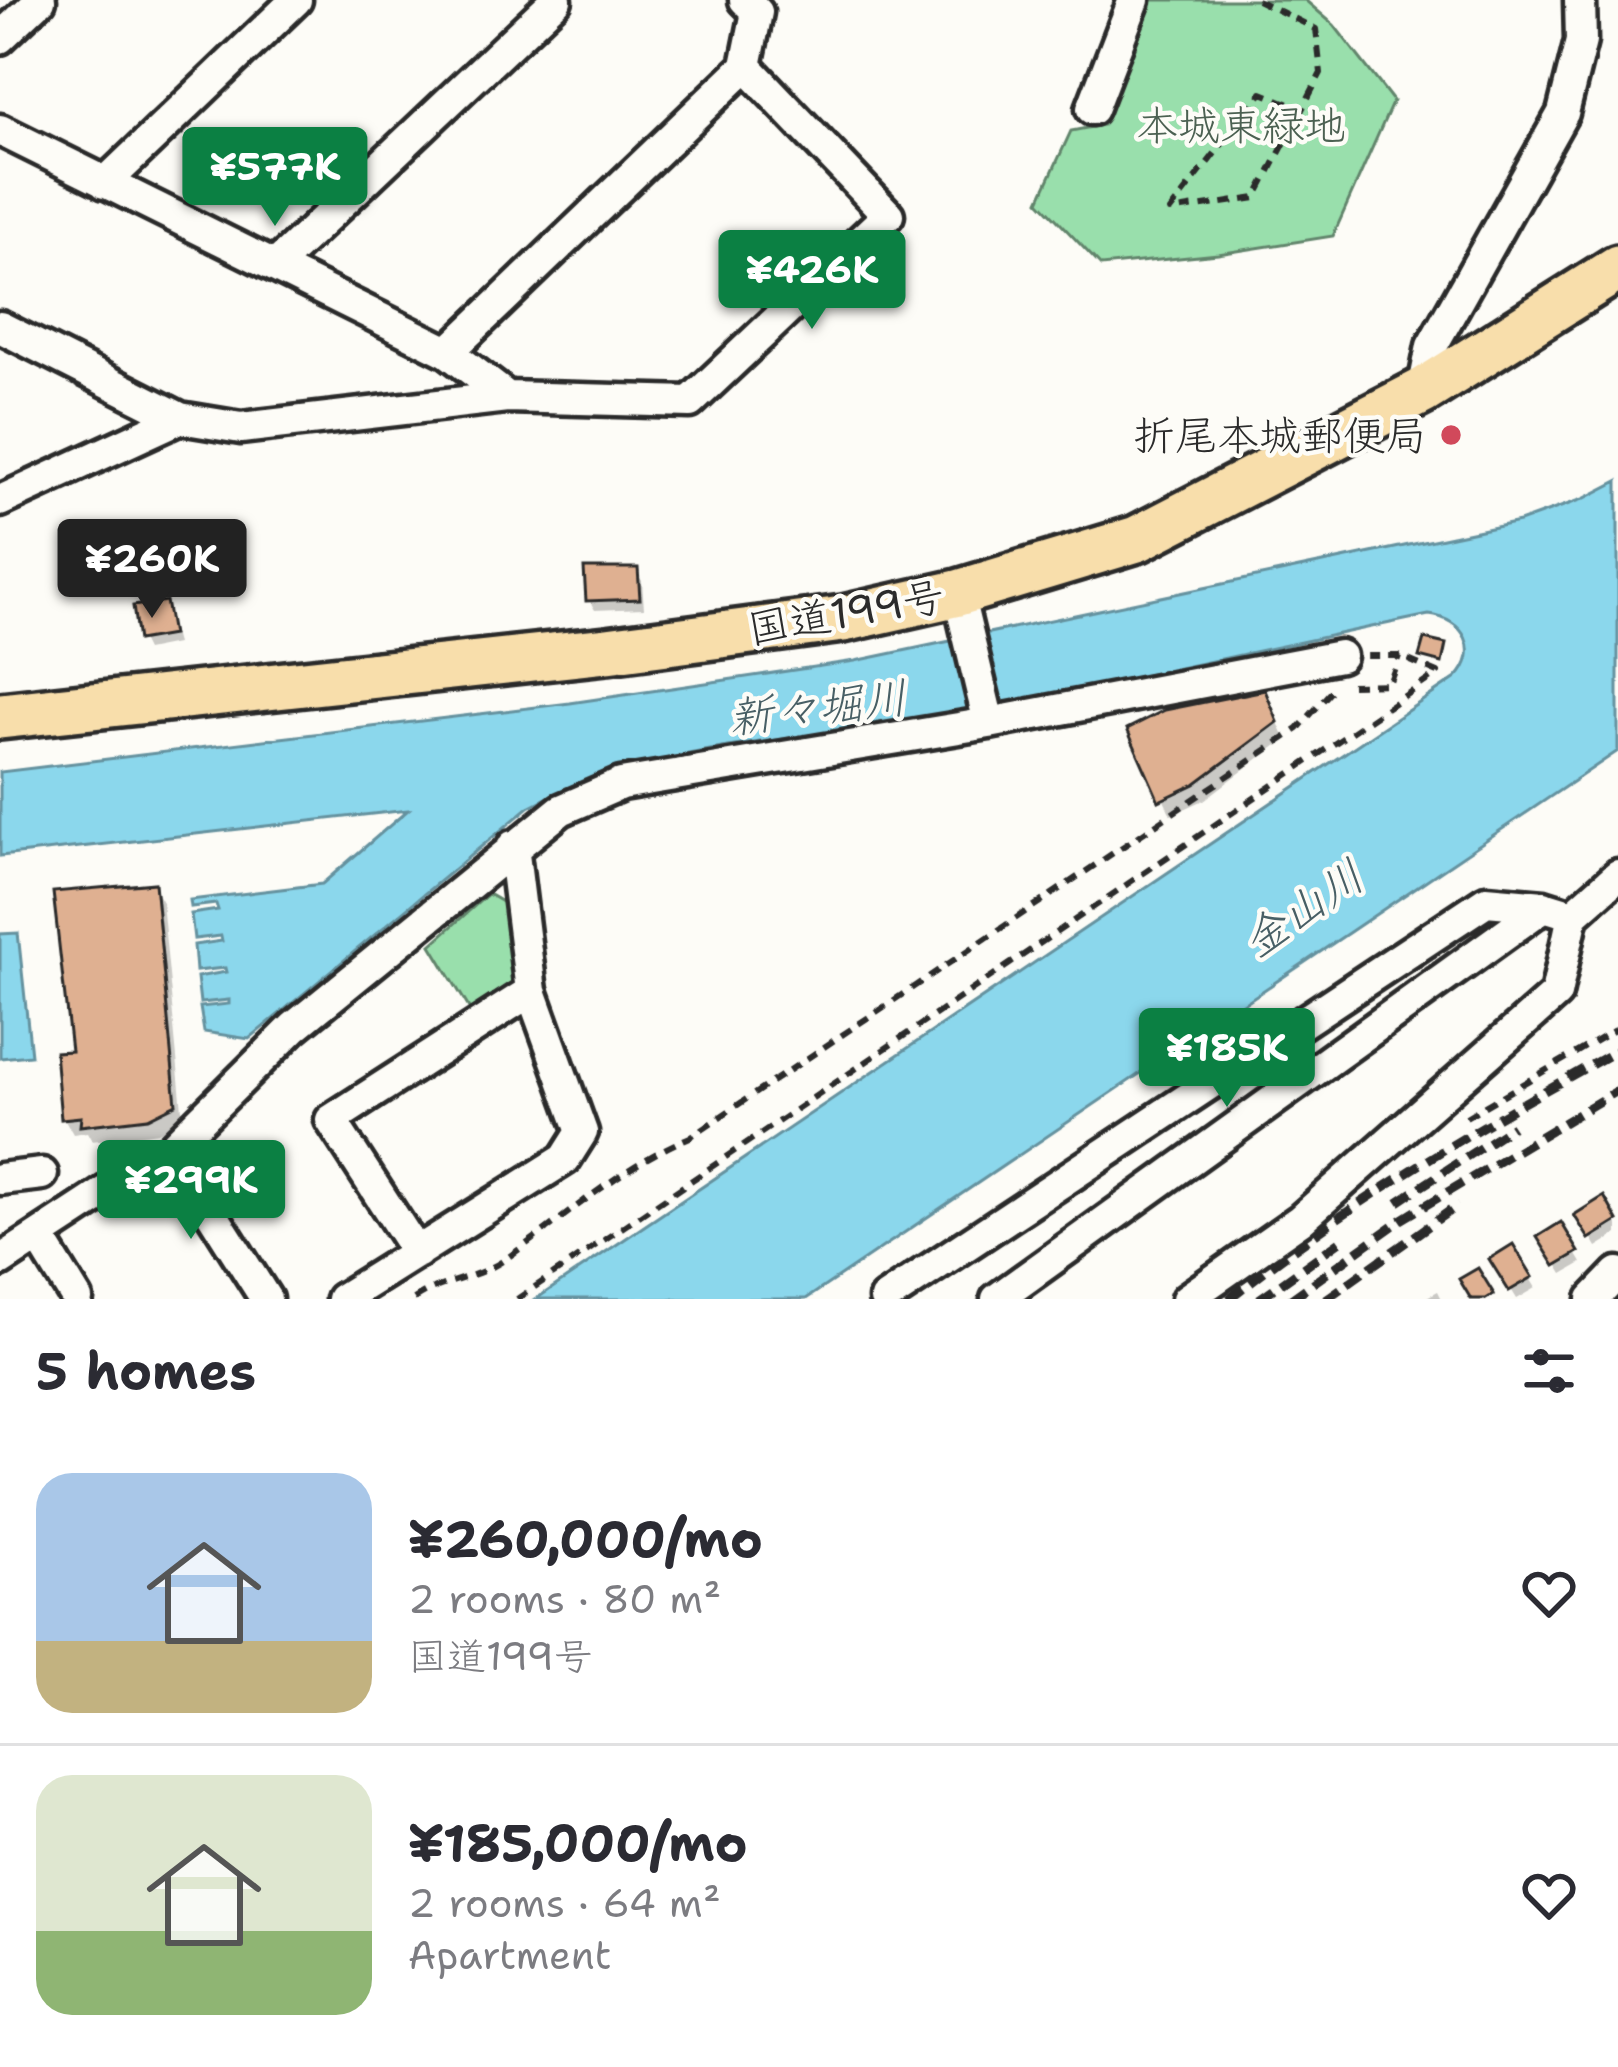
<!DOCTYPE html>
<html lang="en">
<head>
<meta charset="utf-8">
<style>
	:root { --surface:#fff; --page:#f7f7f7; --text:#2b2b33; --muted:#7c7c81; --line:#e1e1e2; --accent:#0b8043 }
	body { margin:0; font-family:"Shantell Sans","Klee One",sans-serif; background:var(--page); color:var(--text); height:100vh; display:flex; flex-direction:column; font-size:45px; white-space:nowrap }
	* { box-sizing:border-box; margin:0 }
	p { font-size:39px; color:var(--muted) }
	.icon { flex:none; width:66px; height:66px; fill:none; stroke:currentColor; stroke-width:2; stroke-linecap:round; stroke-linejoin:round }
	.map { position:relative; height:1299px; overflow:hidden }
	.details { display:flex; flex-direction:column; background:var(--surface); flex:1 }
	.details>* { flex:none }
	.price { position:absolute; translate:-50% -102px; padding:0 27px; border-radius:12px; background:var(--accent); color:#fff; font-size:39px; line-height:78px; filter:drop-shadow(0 3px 6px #0008) }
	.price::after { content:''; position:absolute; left:50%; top:72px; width:36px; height:27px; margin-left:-18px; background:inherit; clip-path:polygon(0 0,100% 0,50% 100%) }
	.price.selected { background:#222; color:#fff }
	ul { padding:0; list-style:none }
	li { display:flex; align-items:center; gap:36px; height:300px; padding:0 36px }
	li+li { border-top:3px solid var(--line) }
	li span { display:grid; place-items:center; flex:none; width:336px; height:240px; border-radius:36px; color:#555 }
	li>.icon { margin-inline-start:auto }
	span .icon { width:144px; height:144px; fill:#fffc; stroke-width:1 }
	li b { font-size:51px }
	h2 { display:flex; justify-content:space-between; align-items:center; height:144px; padding:0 36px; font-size:51px }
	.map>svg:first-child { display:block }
	.green { fill:#99dfac; stroke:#62856c; stroke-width:3 }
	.water { fill:#8bd7ec; stroke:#65929f; stroke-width:3 }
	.shadow { fill:#0003 }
	.building { fill:#dfb091; stroke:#2b2b2b; stroke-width:3 }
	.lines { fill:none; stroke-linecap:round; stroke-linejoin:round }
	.minor-casing { stroke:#2b2b2b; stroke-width:39 }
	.highway-casing { stroke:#2b2b2b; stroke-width:54 }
	.path { stroke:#2b2b2b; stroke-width:6; stroke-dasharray:12 9; stroke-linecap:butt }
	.minor { stroke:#fdfcf7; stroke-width:30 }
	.highway { stroke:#f8deab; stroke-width:45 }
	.rail { stroke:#2b2b2b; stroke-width:9; stroke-dasharray:18 9; stroke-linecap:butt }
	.poi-dot { fill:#d1495b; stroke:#fdfcf7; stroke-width:4.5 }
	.labels { text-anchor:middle; stroke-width:9; stroke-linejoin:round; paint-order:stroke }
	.park-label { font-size:42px; fill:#4c6152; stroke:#fdfcf7 }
	.poi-label { font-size:42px; fill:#2b2b2b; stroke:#fdfcf7; text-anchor:end }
	.street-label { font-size:42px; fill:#2b2b2b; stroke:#fdfcf7 }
	.water-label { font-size:45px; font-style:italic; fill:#485f65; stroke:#fdfcf7 }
</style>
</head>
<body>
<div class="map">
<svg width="1618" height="1299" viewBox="0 0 1618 1299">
	<rect width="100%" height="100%" fill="#fdfcf7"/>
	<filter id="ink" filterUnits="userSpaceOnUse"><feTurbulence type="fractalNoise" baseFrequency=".00833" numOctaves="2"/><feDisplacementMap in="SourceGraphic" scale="24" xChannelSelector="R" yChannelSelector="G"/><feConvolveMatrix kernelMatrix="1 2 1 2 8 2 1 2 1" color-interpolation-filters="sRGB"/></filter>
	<g filter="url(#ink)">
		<path class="green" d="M1149 0H1305L1334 25 1393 101 1333 236 1218 254 1101 266 1039 201 1071 131 1103 125Z
			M488 894 510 907 516 988 472 1013 431 945Z"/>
		<path class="water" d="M1618 481V751L806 1299H536L1456 678C1482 651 1464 619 1429 615 1274 647 1119 682 964 713 824 741 654 739 529 807L249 1039 204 1032 200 1007 229 1004V1000L200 1003 197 977 226 972 225 968 196 971 194 945 222 941 221 936 194 939 191 914 218 910 216 904 191 907 190 900 322 884 408 810 0 856V772L570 703 855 661 1519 522 1583 499Z
			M18 933 31 1055 0 1058V934Z"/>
		<path class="shadow" d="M636 571 642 581 644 608 595 610 589 600Z
			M165 604 176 644 146 650 141 640Z
			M1273 710 1285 739 1204 800 1171 815 1131 730Z
			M153 887 162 902 183 1120 158 1132 92 1141 87 1132 73 1134 64 1118 74 1054Z
			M1603 1201 1618 1225V1234L1597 1247 1579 1216Z
			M1560 1226 1582 1263 1563 1274 1541 1238Z
			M1512 1249 1536 1288 1517 1299 1493 1260Z
			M1438 1291 1442 1299H1423Z"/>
		<path class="building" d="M584 568H638L640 599 586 601Z
			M166 601 172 635 138 641 133 606Z
			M1424 639 1446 644 1442 663 1419 657Z
			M1265 690 1278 722 1195 784 1159 801 1127 729 1165 710Z
			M155 883 176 1104 148 1118 80 1126 81 1117 61 1119 55 1052 71 1051 53 892Z
			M1604 1196 1618 1221 1589 1239 1574 1215Z
			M1561 1222 1579 1252 1555 1266 1537 1237Z
			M1513 1244 1533 1277 1509 1291 1489 1259Z
			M1478 1268 1494 1294 1486 1299H1471L1459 1279Z"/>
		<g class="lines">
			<defs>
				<path id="minor" d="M745 0 757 12 746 66
					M0 38 40 0
					M1092 109 1134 0
					M0 130 448 352 507 397
					M105 183 296 0
					M275 266 556 0
					M0 327 180 418
					M1423 391 1432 346 1563 113 1581 41 1580 0
					M0 501 180 418 241 428 507 397 690 402 888 215 746 66 448 352
					M958 593 989 723
					M171 1149 266 1299
					M0 1179 42 1174
					M39 1237 77 1299
					M417 1253 331 1120 531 991
					M0 1261 171 1149 294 1027 561 810 621 784 989 723 1340 656
					M342 1299 565 1159 582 1132 531 991 513 846
					M885 1299 1486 901 1544 906 1573 915
					M997 1299 1544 906
					M1187 1299 1300 1220 1556 994 1573 915 1618 875
					M1593 1299 1618 1273"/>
				<path id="highway" d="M0 716 607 650 843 619 958 593 1137 539 1423 391 1618 268"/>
			</defs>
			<use href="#minor" class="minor-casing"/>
			<use href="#highway" class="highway-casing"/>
			<path class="path" d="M1257 0 1316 29 1321 73 1256 198 1170 211 1262 93 1302 109
				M1351 685 1389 684 1399 656
				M1466 1117 1618 1028
				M414 1299C441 1281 474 1279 501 1262 566 1218 617 1168 690 1137L1298 729 1332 690
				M517 1299 1438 673 1399 656H1365"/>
			<use href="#minor" class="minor"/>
			<use href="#highway" class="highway"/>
			<path class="rail" d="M1398 1202 1513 1126
				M1229 1299C1349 1202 1483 1124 1618 1050
				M1259 1299 1343 1239
				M1291 1299 1401 1220 1618 1090
				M1326 1299 1458 1205"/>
		</g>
	</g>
	<circle class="poi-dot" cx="1451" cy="435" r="12"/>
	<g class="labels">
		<g class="park-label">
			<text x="1241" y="140">本城東緑地</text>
		</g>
		<g class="poi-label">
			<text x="1427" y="450">折尾本城郵便局</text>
		</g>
		<g class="street-label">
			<text transform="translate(846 612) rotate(-10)" y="15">国道199号</text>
		</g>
		<g class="water-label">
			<text transform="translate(818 707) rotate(-7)" y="16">新々堀川</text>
			<text transform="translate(1303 908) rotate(-34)" y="16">金山川</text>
		</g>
	</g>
</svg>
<b class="price" style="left:275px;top:229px">¥577K</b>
<b class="price" style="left:812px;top:332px">¥426K</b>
<b class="price selected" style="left:152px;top:621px">¥260K</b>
<b class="price" style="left:1227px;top:1110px">¥185K</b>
<b class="price" style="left:191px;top:1242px">¥299K</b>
</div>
<section class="details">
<h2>5 homes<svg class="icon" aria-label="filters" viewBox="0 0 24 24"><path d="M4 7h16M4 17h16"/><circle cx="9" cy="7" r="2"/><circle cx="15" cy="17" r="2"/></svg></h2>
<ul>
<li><span style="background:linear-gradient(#a9c7e8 70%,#c2b280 0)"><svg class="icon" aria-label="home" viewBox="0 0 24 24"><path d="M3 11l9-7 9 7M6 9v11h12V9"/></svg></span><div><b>¥260,000/mo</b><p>2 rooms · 80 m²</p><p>国道199号</p></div><svg class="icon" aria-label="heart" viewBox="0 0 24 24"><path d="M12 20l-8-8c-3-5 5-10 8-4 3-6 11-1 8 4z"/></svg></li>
<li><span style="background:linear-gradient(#dfe7d0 65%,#8fb573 0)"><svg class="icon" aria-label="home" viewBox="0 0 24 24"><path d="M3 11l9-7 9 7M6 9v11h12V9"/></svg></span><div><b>¥185,000/mo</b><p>2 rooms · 64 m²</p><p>Apartment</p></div><svg class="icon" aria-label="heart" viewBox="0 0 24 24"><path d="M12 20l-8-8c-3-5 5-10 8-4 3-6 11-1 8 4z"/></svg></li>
</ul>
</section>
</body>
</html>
